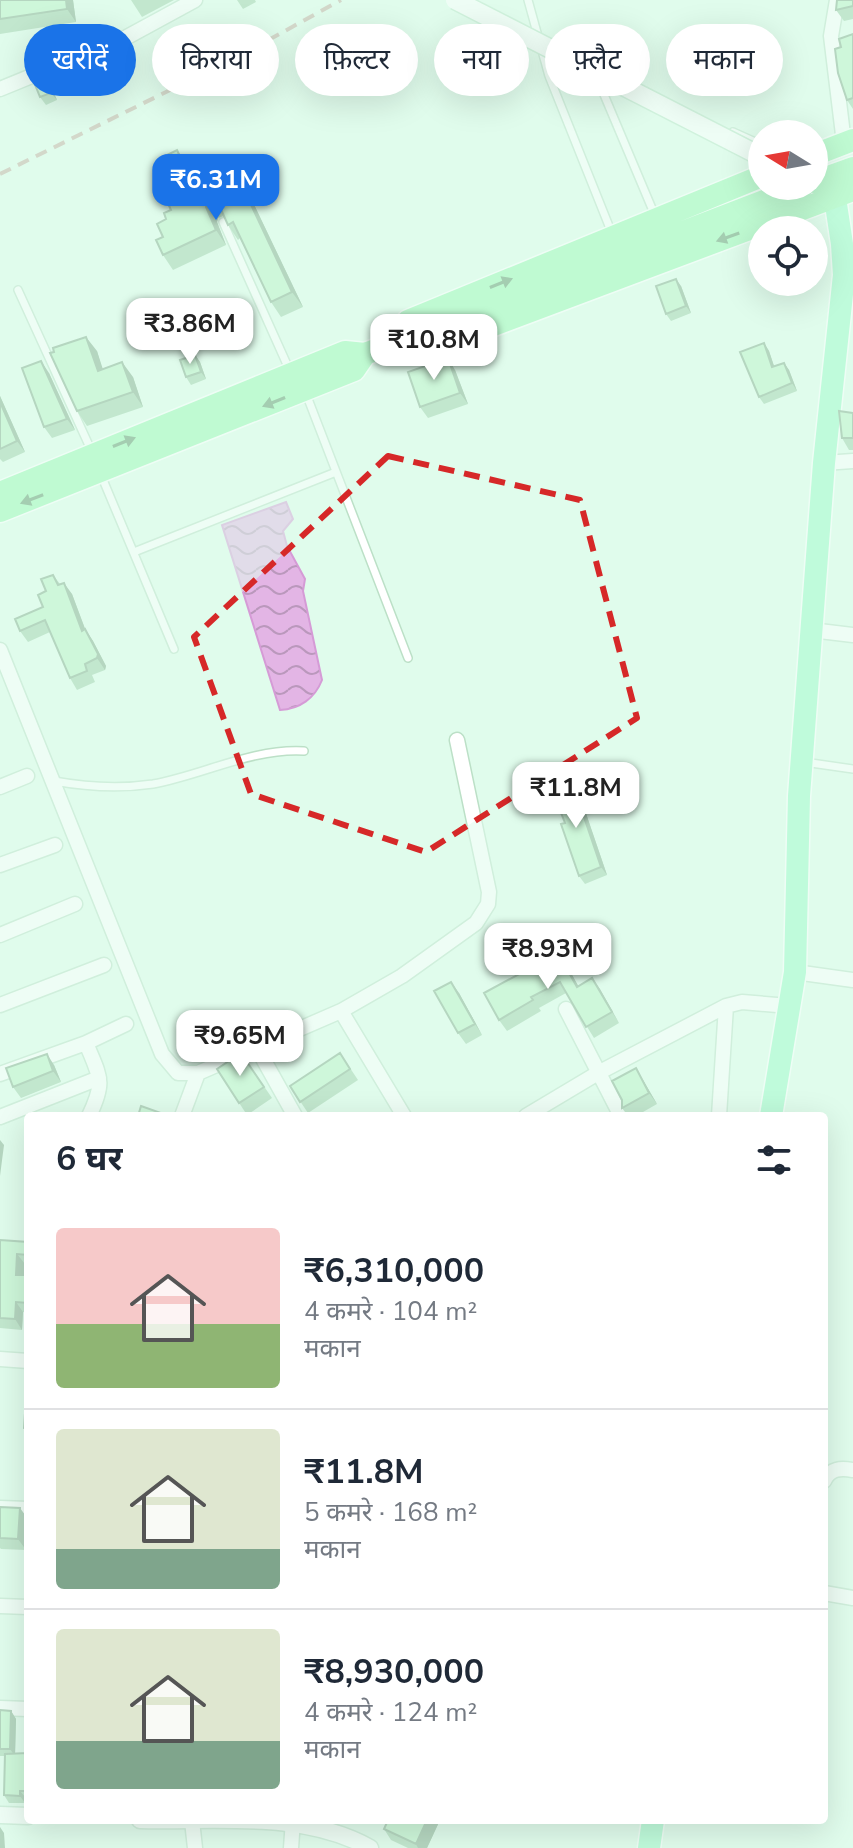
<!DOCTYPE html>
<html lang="hi">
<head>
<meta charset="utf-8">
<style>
	:root { --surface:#fff; --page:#f2f2f3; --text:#1f2937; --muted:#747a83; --line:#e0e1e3; --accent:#1a73e8 }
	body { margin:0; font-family:"Nunito Sans","Noto Sans Devanagari",sans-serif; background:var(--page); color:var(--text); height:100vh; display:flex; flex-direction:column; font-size:30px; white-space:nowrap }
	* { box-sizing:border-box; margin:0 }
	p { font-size:26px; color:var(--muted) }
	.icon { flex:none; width:44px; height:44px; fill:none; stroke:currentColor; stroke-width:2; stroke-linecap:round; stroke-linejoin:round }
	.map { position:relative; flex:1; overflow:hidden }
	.sheet { position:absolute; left:24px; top:1112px; width:804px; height:712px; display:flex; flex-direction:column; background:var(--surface); border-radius:8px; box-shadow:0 8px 32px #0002 }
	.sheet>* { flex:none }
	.hud { position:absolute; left:24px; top:24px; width:806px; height:72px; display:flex; gap:16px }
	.needle { width:52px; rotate:281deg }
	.fabs { position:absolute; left:748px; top:120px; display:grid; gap:16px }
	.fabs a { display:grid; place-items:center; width:80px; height:80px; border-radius:50%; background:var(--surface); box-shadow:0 8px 32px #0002; font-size:40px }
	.price { position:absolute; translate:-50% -68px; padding:0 18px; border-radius:16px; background:#fff; color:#222; font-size:26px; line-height:52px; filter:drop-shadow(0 2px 4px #0008) }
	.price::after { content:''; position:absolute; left:50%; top:48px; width:24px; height:18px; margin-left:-12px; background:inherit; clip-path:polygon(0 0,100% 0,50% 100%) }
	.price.selected { background:var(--accent); color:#fff }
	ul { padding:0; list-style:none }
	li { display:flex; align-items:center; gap:24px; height:200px; padding:0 32px }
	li+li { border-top:2px solid var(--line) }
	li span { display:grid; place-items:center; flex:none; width:224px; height:160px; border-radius:8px; color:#555 }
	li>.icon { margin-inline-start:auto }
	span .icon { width:96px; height:96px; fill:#fffc; stroke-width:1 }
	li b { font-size:34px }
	h2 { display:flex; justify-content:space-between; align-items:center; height:96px; padding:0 32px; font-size:34px }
	.tag { padding:0 28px; border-radius:36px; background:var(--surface); box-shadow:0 8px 32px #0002; font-size:28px; line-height:72px }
	.tag.selected { background:var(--accent); color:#fff }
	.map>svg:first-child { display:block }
	.water { fill:url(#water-waves); stroke:#d59bd6; stroke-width:2 }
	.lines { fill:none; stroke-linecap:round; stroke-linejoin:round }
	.service-casing { stroke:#bce0c7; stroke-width:10 }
	.minor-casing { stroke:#bce0c7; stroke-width:17 }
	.tertiary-casing { stroke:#bce0c7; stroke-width:19 }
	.primary-casing { stroke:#fff; stroke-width:25 }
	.trunk-casing { stroke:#fff; stroke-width:25 }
	.service { stroke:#fff; stroke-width:7 }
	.minor { stroke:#fff; stroke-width:14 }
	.tertiary { stroke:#fff; stroke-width:16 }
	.primary { stroke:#98fbc5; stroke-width:22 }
	.trunk { stroke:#97f8b2; stroke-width:22 }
	.rail { stroke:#c4ada0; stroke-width:4; stroke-dasharray:12 8; stroke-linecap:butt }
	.secondary-bridge-casing { stroke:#bce7c9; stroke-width:21; stroke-linecap:butt }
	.secondary-bridge { stroke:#fff; stroke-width:18 }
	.wall { fill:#9ecfa9 }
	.shaded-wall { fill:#81a989 }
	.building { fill:#b8f1c4; stroke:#81a989; stroke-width:2 }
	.oneway { fill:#5c9468 }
	.marked { fill:none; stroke:#d62828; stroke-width:6; stroke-dasharray:16 10; stroke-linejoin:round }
</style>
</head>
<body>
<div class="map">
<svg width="853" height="1848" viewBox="0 0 853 1848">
	<defs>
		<pattern id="water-waves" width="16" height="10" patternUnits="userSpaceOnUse" patternTransform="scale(2)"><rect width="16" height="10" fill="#e3b5e5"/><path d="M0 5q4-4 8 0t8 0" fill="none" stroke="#ba98bc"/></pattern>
	</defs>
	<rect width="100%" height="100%" fill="#e0fcec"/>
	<path class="water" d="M286 502 293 519 283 531 287 546 305 579 303 591 322 680C315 698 300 709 280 710L222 525Z"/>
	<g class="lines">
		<defs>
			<path id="service" d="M528 0 549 76 613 236
				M597 78 656 218
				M733 132 762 145
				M223 222 289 369
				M18 290 92 452
				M305 391 408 658
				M101 475 174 649
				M134 552 336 472
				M804 762 853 769
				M54 781C87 787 119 789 153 784 203 775 252 748 304 751"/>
			<path id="minor" d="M837 0 831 36 844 143
				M0 89 127 37 195 0
				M824 463 853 461
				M811 630 853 635
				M0 650 162 1054 178 1073H198L341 1011 402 976 476 923 488 904 489 892 457 740
				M0 787 27 776
				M0 865 55 845
				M0 935 75 904
				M795 972 853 980
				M0 1005 104 965
				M566 1009 621 1116
				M341 1011 404 1116
				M86 1043C100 1077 106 1081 89 1116
				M257 1048 295 1116
				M0 1074 86 1043 126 1024
				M182 1116 198 1073
				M526 1116 598 1073 726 1006 742 1002 789 1006
				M719 1116 726 1006
				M0 1117 99 1078
				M0 1359 28 1361
				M824 1481C830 1468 841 1468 853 1470
				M0 1508 28 1509
				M824 1593 853 1598
				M0 1606 28 1607
				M0 1708 28 1709
				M192 1821 195 1848
				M291 1848 293 1820"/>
			<path id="tertiary" d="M0 1815 28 1816
				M140 1820C215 1822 302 1810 370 1848"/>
			<path id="primary" d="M771 1116 795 972 799 796 824 463 844 275 842 244 835 198
				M649 1848 653 1820"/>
			<path id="trunk" d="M814 155 853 140
				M762 176 408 321 387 346 419 353 853 190
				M814 182 853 168
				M0 493 345 352 365 354 803 186
				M0 511 354 370 365 354"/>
		</defs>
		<use href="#service" class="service-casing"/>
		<use href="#minor" class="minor-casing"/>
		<use href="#tertiary" class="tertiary-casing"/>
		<use href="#primary" class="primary-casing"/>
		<use href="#trunk" class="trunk-casing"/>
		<use href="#service" class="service"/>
		<use href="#minor" class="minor"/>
		<use href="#tertiary" class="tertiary"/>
		<use href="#primary" class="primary"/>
		<use href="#trunk" class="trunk"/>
		<path class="rail" d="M0 174 245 53 341 0"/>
		<defs>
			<path id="secondary-bridge" d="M455 0 762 157"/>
		</defs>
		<use href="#secondary-bridge" class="secondary-bridge-casing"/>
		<use href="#secondary-bridge" class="secondary-bridge"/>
	</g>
	<path class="wall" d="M0 0H73L76 22 0 34Z
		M131 0H174L142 17Z
		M237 0H255L256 2 243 9Z
		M853 0V19L844 21 836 10Z
		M853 34V109L847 100 841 47Z
		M48 80 57 100 46 105 40 97Z
		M177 150 187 165 201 195 248 192 303 307 281 317 271 302 240 238 238 240 228 225 224 216 218 218 217 222 226 245 173 270 163 255V237L166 219 171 210 170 171Z
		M681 286 691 313 671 321 666 314Z
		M764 343 769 351 774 366 784 363 789 370 797 391 764 404 759 397Z
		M97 351 102 369 133 377 143 407 87 426 77 411 54 352Z
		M195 355 200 362 206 379 191 385 186 377Z
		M455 370 468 404 428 418 420 407Z
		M49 373 75 430 52 438 44 427Z
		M0 396 25 452 3 462 0 459Z
		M853 413V450H849L842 438Z
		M53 575 60 584 72 594 85 629 93 641 106 666 105 670 92 675 95 682 77 690 70 678 50 632 28 642 20 631 43 607 46 591Z
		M578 790 607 875 585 884 579 876 565 823Z
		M558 953 566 964 578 986 592 978 619 1023 594 1038 566 993 539 1008 541 1011 507 1031 499 1020Z
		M459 993 482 1035 466 1044 458 1033Z
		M241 1053 272 1098 247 1115 217 1069Z
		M340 1053 358 1080 308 1113 290 1086Z
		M54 1065 61 1082 21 1098 13 1087Z
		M643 1080 657 1104 636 1116H628L622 1108Z
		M0 1240 28 1242V1265L25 1264 24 1275H28V1313L23 1312 22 1330 0 1328Z
		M0 1507 28 1519 26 1550 1 1549 0 1548Z
		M0 1710 11 1711 16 1719 15 1754 28 1753V1798H26L25 1803H9L4 1795 5 1756H0Z
		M440 1820 427 1848H408L391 1840 384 1829Z"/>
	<path class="shaded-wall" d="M66 0H73L76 22 67 9Z
		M43 72 48 80 57 100 51 93Z
		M177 150 187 165 207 206 208 203 218 218 217 222 226 245 216 230Z
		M238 177 248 192 303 307 292 292Z
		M676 279 681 286 691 313 686 306Z
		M86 337 97 351 108 385 98 371Z
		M764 343 769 351 777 375 772 367Z
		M195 355 200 362 206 379 201 372Z
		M448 358 455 370 468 404 460 393Z
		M41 361 49 373 75 430 67 419Z
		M122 362 133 377 143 407 133 392Z
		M784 363 789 370 797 391 792 383Z
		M0 396 25 452 17 441 0 402Z
		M64 583 72 594 90 642 82 631Z
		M85 629 93 641 106 666 105 670 97 658Z
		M572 782 578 790 607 875 601 867Z
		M558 953 566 964 585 998 577 987Z
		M592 978 600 989 619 1023 612 1012Z
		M451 982 459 993 482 1035 475 1024Z
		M47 1054 54 1065 61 1082 53 1071Z
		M636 1068 657 1104 649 1093Z
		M0 1140 4 1145 0 1176Z
		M17 1254 25 1264 23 1286 16 1275Z
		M16 1302 23 1312 22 1330 15 1319Z
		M20 1508 28 1519 26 1550 18 1539Z
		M11 1711 16 1719 15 1756 10 1749Z
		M20 1791 26 1798 25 1803 20 1796Z
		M427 1820H440L427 1848H418L416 1844Z
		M0 1827 4 1833 5 1848H0Z"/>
	<path class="building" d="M0 0H66L67 9 0 19Z
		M837 0H853V6L836 10Z
		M853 34V98L847 100 838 73 835 49 841 47 839 39Z
		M43 72 51 93 40 97 32 77Z
		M177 150 198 197 238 177 292 292 271 302 233 222 228 225 219 205 214 201 208 203 206 207 216 230 163 255 156 240 163 237 157 224 166 219 164 213 171 210 156 177 170 171 163 157Z
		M676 279 686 306 666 314 656 286Z
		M86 337 98 371 122 362 133 392 77 411 50 353 54 352 53 348Z
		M764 343 772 367 784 363 792 383 759 397 740 352Z
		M195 355 201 372 186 377 180 360Z
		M448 358 460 393 420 407 408 372Z
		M41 361 67 419 44 427 22 368Z
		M0 402 17 441 0 449Z
		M839 411 853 413V438H842Z
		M53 575 58 585 64 583 82 631 85 629 98 654 97 658 85 664 87 671 70 678 45 620 20 631 15 619 43 607 38 595 46 591 41 579Z
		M572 782 601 867 579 876 561 824 565 823 552 790Z
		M558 953 577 987 592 978 612 1012 586 1027 560 982 531 997 533 1000 499 1020 484 993Z
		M451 982 475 1024 458 1033 434 991Z
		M241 1053 264 1087 239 1103 217 1069Z
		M340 1053 350 1069 300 1102 290 1086Z
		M47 1054 53 1071 13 1087 6 1068Z
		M636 1068 649 1093 622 1108V1100L612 1081Z
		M141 1106 161 1113 160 1116H138Z
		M0 1240 28 1242V1255L17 1254 16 1275H28V1303L16 1302 15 1319 0 1318Z
		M28 1369V1429L24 1428Z
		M0 1507 20 1508 18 1539 0 1538Z
		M0 1710 11 1711 10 1749H0Z
		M28 1753V1791H20V1796L4 1795 5 1754Z
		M388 1820H427L416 1844 384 1829Z"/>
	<defs><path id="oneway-solid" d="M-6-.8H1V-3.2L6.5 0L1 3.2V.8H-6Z" transform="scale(2)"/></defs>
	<g class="oneway">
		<use href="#oneway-solid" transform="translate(728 237) rotate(160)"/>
		<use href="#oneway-solid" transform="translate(501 283) rotate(-22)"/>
		<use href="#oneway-solid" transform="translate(274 402) rotate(158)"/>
		<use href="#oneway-solid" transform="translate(124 442) rotate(-22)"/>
		<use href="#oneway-solid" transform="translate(32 499) rotate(159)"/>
	</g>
	<path d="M0 0H853V1848H0ZM388 456 580 500 637 718 426 852 251 794 194 637Z" fill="#e0fcec" fill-opacity=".55" fill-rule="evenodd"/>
	<path class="marked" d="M388 456 580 500 637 718 426 852 251 794 194 637Z"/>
</svg>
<div class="fabs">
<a><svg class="needle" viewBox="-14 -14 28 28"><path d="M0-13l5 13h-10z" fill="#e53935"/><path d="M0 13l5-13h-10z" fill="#747a83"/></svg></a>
<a><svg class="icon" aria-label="locate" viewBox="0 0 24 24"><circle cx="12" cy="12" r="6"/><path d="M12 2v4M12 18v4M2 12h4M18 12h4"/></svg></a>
</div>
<b class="price selected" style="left:216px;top:222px">₹6.31M</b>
<b class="price" style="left:190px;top:366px">₹3.86M</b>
<b class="price" style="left:434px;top:382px">₹10.8M</b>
<b class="price" style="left:576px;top:830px">₹11.8M</b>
<b class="price" style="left:548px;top:991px">₹8.93M</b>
<b class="price" style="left:240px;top:1078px">₹9.65M</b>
<div class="hud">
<a class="tag selected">खरीदें</a>
<a class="tag">किराया</a>
<a class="tag">फ़िल्टर</a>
<a class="tag">नया</a>
<a class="tag">फ़्लैट</a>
<a class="tag">मकान</a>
</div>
<section class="sheet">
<h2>6 घर<svg class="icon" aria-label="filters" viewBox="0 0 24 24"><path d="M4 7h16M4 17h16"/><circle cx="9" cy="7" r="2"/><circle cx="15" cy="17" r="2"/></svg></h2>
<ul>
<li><span style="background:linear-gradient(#f6c9c9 60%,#8fb573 0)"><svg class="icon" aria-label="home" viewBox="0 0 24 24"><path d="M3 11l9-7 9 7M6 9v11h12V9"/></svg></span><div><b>₹6,310,000</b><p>4 कमरे · 104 m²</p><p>मकान</p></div></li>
<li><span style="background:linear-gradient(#dfe7d0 75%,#7fa58c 0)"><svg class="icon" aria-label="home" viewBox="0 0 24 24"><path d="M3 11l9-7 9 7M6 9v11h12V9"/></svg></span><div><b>₹11.8M</b><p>5 कमरे · 168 m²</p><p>मकान</p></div></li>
<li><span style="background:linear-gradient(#dfe7d0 70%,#7fa58c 0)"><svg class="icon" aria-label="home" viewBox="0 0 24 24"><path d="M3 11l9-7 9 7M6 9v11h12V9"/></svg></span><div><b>₹8,930,000</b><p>4 कमरे · 124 m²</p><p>मकान</p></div></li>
</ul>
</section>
</div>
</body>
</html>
